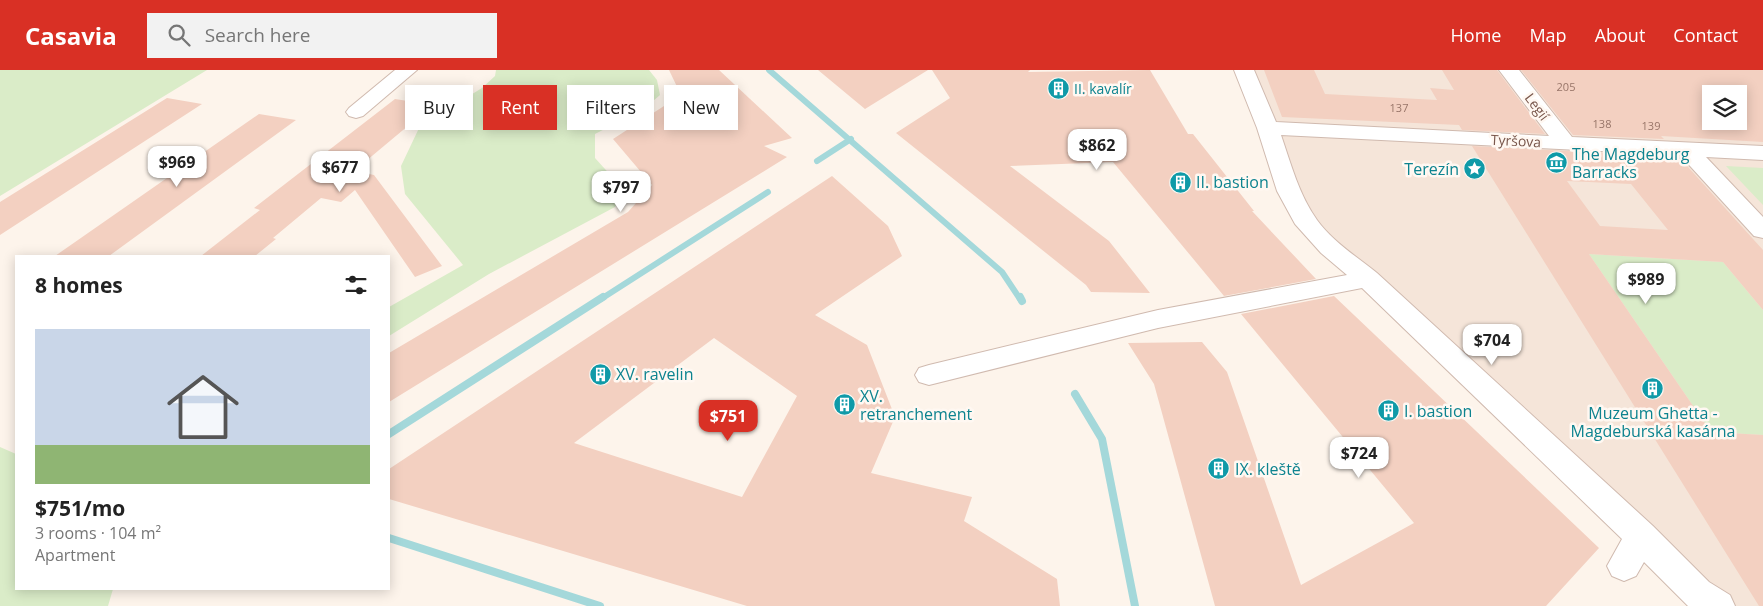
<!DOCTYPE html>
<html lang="en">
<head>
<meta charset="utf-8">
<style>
	:root { --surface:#fff; --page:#f2f2f2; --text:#222; --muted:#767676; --line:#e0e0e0; --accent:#d93025 }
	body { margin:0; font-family:"Open Sans",sans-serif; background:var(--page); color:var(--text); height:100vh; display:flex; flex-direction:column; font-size:19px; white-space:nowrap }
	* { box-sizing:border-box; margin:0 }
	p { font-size:16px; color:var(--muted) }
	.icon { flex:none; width:28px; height:28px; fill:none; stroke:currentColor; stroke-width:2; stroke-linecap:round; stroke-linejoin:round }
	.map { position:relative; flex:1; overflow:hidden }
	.side { position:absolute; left:15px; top:185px; width:375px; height:335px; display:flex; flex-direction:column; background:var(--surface); border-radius:0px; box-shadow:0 2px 12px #0003 }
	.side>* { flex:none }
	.banner { position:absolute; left:405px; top:15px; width:475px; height:45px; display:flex; gap:10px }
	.controls { position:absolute; left:1702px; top:15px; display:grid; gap:10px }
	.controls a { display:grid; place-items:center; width:45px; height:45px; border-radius:0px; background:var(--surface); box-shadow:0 2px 12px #0003; font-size:25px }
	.price { position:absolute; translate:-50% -42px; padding:0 11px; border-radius:10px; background:#fff; color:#222; font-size:16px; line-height:32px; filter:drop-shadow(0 1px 2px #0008) }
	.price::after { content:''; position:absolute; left:50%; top:30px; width:15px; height:11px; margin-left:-8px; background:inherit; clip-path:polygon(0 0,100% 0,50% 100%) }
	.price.selected { background:var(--accent); color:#fff }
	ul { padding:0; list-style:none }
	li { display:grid; align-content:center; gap:10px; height:265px; padding:0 20px }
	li+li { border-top:1px solid var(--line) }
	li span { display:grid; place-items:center; height:155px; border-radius:0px; color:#555 }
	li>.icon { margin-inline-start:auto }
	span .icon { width:90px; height:90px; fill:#fffc; stroke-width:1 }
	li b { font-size:21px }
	h2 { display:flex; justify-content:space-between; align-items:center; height:60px; padding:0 20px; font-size:21px }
	.chip { padding:0 18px; border-radius:0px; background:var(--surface); box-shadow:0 2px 12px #0003; font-size:18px; line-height:45px }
	.chip.selected { background:var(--accent); color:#fff }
	header { display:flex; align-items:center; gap:30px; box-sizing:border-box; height:70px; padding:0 25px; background:var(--accent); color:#fff }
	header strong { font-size:24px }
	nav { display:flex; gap:28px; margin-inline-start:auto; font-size:18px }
	.search { width:350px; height:45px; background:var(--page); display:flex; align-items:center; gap:12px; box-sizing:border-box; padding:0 18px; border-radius:0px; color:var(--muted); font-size:19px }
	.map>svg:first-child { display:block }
	.residential { fill:#f5e5d9; fill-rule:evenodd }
	.green { fill:#daecc8 }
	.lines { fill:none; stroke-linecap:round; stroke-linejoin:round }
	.stream-far1 { stroke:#a4d8da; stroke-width:6 }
	.stream { stroke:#a4d8da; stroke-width:8 }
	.building { fill:#f3d0c1; fill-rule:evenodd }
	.minor-casing { stroke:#d0baaf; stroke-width:2 }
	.minor { fill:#fff; fill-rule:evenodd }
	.labels { text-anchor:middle; stroke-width:5; stroke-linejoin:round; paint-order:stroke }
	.far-number-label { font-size:11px; fill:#987569 }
	.far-culture-label { font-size:14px; fill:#0d838f; stroke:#fff8f2; text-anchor:start }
	.far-street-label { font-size:14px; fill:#79574c; stroke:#fff8f2 }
	.culture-label { font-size:16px; fill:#0d838f; stroke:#fff8f2; text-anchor:start }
</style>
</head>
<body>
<header>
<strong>Casavia</strong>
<div class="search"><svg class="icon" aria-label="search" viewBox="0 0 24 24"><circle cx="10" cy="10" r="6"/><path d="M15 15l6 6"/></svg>Search here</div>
<nav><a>Home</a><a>Map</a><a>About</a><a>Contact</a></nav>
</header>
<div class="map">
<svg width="1763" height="536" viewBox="0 0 1763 536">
	<rect width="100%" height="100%" fill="#fdf4eb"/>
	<path class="residential" d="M1244 0H1763V536H1717L1307 154ZM1711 24H1739V51H1711Z"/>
	<path class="green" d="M0 0H207L0 126Z
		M496 0H649L657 10 660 25 645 38 595 64V88L624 120 615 137 489 204 389 266V237L463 195 405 124 401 96 420 56 482 18 495 6Z
		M1726 96 1763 98V135Z
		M1589 184 1723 192 1763 240V365L1711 362Z
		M0 377 16 384V519H113L108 536H0Z"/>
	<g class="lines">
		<path class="stream-far1" d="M769 0 1002 202 1020 229
			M817 91 851 69
			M601 229 768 122"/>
		<path class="stream" d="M1020 227 1022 231
			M1075 324 1102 369 1135 536
			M389 364 603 227
			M389 468 600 536"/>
	</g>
	<path class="building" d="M669 0H719L792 68 764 76 787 87 389 332V283L628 142 652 115 613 69 681 25Z
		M818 0H928L865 39Z
		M932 0H1030L1028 2 1150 0 1188 64H1193L1254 141H1252L1316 209 1224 226 1113 92 1010 96 1109 171 1150 223 1091 222 1086 215 896 63 950 28Z
		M1264 0H1314L1325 24 1437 30 1430 18 1454 20 1442 0H1497L1545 64 1462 60 1459 55 1282 47Z
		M1521 0H1763V72L1661 66 1664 69 1573 65ZM1711 24H1739V51H1711Z
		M167 28 202 34 0 165V132Z
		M395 29 433 35 354 101 374 105 442 196 415 207 355 120 341 132 321 128 273 168 276 169 255 186H201L260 140 254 138Z
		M259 44 296 50 109 186H55Z
		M1472 76 1679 87 1763 180V240L1723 192 1589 184 1711 362 1763 365V536H1759ZM1567 111 1631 114 1668 160 1600 156Z
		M832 106 888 156 902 186 815 245 867 275 895 347 871 403 972 427 964 451 1057 509 1060 536H747L389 429V399ZM714 268 797 326 742 427 574 373Z
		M1334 226 1599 478 1546 536H1215L1154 314 1128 273 1202 272 1227 302 1301 515 1414 453 1241 244Z"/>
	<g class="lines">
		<defs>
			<path id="minor" d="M395 0H417L363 46 356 48 349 46 346 42 349 38Z
				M1234 0H1254L1276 52 1549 66 1499 0H1519L1572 67 1763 76V90L1706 87 1763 147V168L1754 166 1680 85 1281 65C1291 94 1299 125 1317 150 1332 171 1357 187 1377 203L1653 456 1709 512 1730 525 1735 536H1688L1644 492 1636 506 1624 511 1612 506 1607 496 1622 469 1362 218 1158 258 929 315 919 312 915 305 919 298 929 295 1158 240 1347 205 1321 183 1295 154 1277 121 1257 58Z"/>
		</defs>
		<use href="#minor" class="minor-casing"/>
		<use href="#minor" class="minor"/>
	</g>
	<defs>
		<symbol id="building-disc" viewBox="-11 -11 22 22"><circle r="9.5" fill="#0f9aa8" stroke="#fff8f2"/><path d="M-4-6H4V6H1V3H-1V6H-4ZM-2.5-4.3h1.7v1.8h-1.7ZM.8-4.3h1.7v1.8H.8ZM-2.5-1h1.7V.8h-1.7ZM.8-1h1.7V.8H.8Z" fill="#fff"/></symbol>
		<symbol id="museum-disc" viewBox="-11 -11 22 22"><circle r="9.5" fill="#0f9aa8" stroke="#fff8f2"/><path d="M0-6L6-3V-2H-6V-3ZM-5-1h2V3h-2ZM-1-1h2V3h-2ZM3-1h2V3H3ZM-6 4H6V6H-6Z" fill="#fff"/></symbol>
		<symbol id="sight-disc" viewBox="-11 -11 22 22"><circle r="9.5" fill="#0f9aa8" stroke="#fff8f2"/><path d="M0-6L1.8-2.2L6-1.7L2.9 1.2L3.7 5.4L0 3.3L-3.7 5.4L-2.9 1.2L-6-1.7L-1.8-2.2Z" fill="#fff"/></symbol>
	</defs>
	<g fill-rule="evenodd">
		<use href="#building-disc" x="1046" y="6" width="25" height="25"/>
		<use href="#museum-disc" x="1544" y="80" width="25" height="25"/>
		<use href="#sight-disc" x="1462" y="86" width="25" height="25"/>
		<use href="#building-disc" x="1168" y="100" width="25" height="25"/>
		<use href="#building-disc" x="588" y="292" width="25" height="25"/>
		<use href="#building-disc" x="1640" y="306" width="25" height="25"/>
		<use href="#building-disc" x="832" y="322" width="25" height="25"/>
		<use href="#building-disc" x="1376" y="328" width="25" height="25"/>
		<use href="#building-disc" x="1206" y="386" width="25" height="25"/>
	</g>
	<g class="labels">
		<g class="far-number-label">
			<text x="1566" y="21">205</text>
			<text x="1399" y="42">137</text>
			<text x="1602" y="58">138</text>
			<text x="1651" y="60">139</text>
		</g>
		<g class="far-culture-label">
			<text x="1074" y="24">II. kavalír</text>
		</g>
		<g class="far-street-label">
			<text transform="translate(1537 37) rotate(53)" y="5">Legií</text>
			<text transform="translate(1516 71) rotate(3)" y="5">Tyršova</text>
		</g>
		<g class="culture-label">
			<text x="1572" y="90">The Magdeburg<tspan x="1572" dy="18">Barracks</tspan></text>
			<text x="1459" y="105" text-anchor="end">Terezín</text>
			<text x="1196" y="118">II. bastion</text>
			<text x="616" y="310">XV. ravelin</text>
			<text x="860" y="332">XV.<tspan x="860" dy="18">retranchement</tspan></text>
			<text x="1404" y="347">I. bastion</text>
			<text x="1653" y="349" text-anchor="middle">Muzeum Ghetta -<tspan x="1653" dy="18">Magdeburská kasárna</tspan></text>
			<text x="1235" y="405">IX. kleště</text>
		</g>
	</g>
</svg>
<div class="controls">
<a><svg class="icon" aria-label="layers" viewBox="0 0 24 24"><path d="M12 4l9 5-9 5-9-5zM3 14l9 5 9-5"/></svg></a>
</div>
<b class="price" style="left:1097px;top:101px">$862</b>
<b class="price" style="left:177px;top:118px">$969</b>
<b class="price" style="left:340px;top:123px">$677</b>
<b class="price" style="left:621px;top:143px">$797</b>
<b class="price" style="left:1646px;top:235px">$989</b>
<b class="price" style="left:1492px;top:296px">$704</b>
<b class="price selected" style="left:728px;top:372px">$751</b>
<b class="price" style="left:1359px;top:409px">$724</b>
<div class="banner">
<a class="chip">Buy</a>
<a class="chip selected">Rent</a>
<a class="chip">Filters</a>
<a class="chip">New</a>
</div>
<section class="side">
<h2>8 homes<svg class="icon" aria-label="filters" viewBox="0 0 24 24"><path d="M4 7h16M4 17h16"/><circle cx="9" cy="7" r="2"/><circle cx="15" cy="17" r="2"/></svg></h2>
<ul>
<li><span style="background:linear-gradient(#c9d6e8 75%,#8fb573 0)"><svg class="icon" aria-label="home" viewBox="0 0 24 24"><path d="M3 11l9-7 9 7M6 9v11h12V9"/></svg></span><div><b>$751/mo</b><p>3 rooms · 104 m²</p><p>Apartment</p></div></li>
</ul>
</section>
</div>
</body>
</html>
